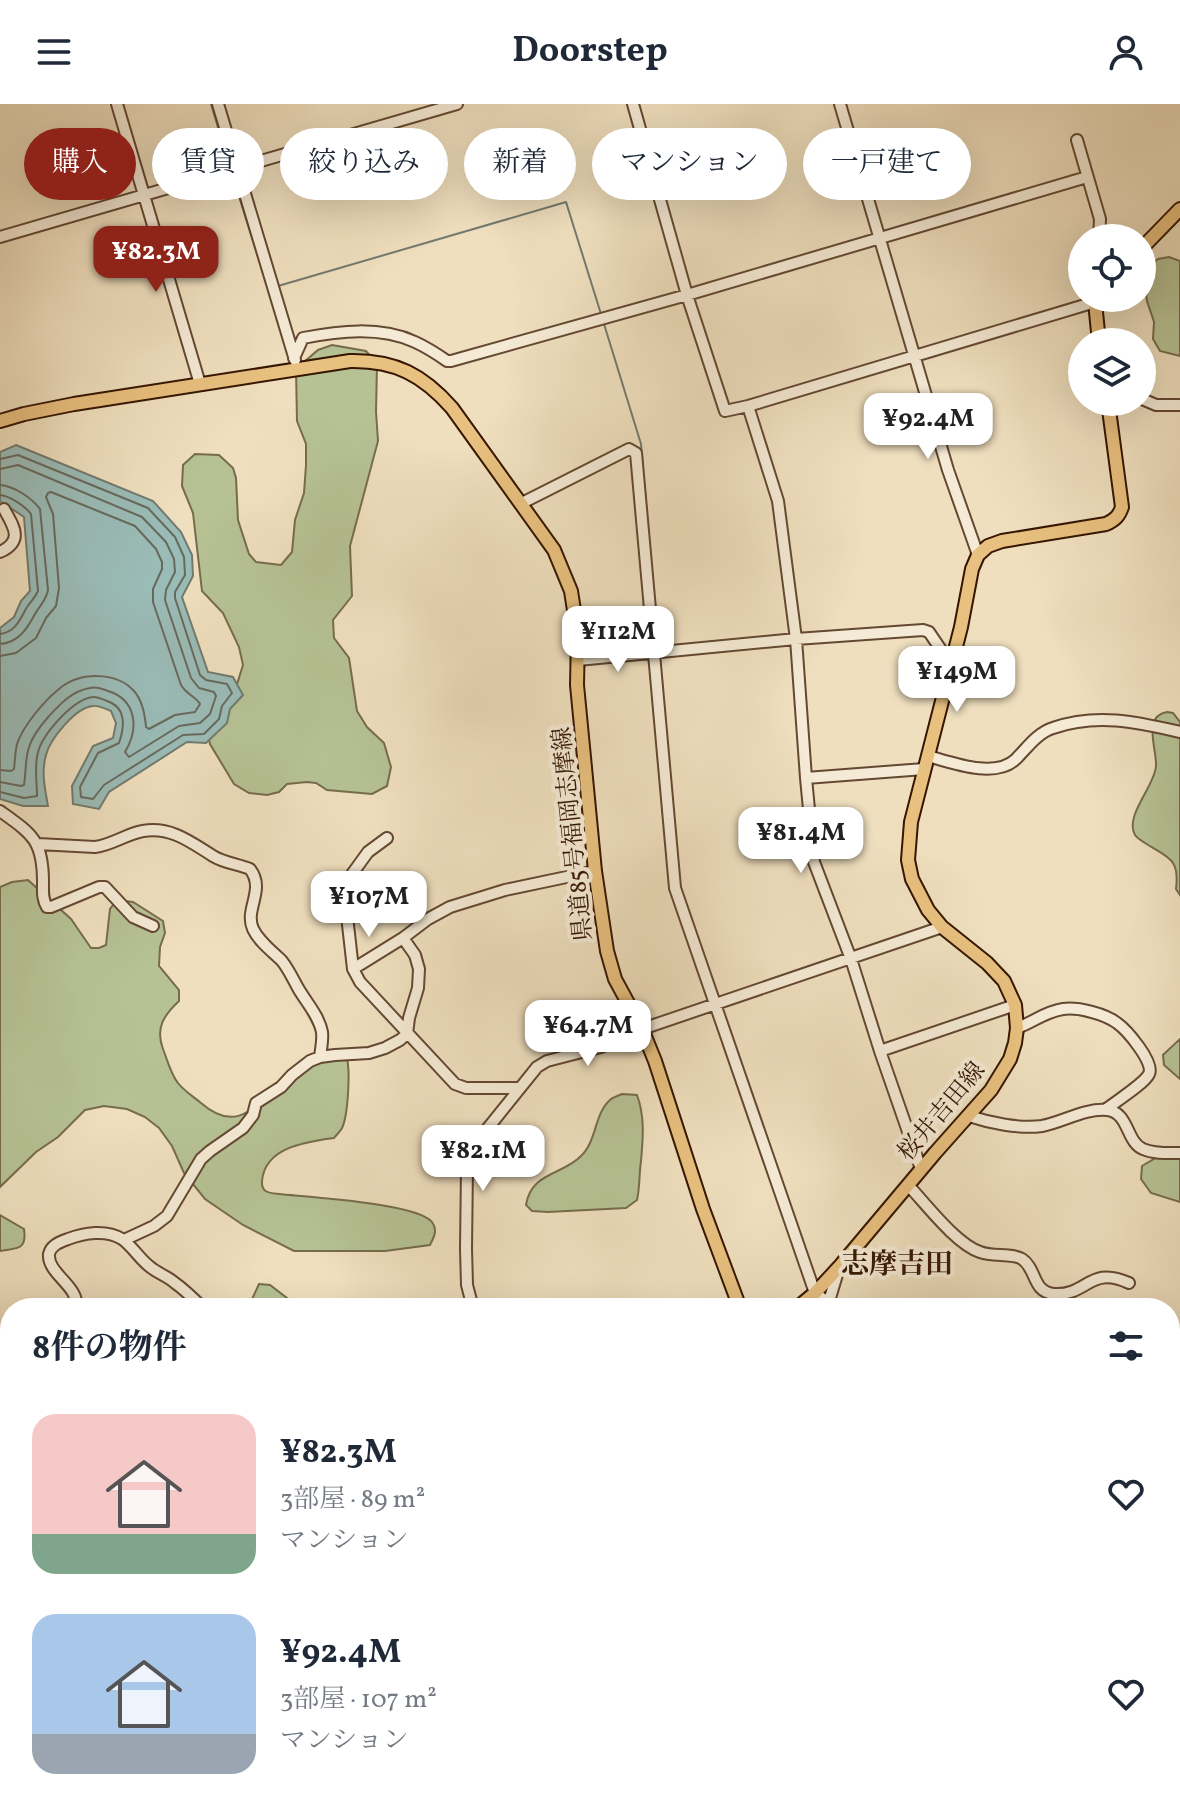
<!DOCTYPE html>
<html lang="ja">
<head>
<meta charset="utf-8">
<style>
	:root { --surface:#fff; --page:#f6f6f7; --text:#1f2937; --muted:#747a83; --accent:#8f2418 }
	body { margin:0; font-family:Vollkorn,"Noto Serif JP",serif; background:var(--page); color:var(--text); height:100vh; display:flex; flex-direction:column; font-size:30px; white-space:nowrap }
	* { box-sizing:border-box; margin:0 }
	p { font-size:26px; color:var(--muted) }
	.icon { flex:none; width:44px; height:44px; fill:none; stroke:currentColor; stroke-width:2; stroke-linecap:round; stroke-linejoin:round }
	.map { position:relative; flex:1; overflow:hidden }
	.side { position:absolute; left:0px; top:1194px; width:1180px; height:512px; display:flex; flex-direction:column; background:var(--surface); border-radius:32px 32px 0 0; box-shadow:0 8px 32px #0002 }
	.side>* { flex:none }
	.top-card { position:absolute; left:24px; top:24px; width:1132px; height:72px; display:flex; gap:16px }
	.tools { position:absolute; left:1068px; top:120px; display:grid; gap:16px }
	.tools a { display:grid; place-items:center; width:88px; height:88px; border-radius:50%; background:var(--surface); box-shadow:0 8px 32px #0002; font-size:40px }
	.price { position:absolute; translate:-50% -68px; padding:0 18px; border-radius:16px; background:#fff; color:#222; font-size:26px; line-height:52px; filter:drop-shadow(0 2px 4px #0008) }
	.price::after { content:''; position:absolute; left:50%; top:48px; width:24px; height:18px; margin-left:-12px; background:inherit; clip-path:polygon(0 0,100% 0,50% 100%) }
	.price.active { background:var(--accent); color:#fff }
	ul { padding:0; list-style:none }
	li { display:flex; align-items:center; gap:24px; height:200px; padding:0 32px }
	li span { display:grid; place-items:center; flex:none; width:224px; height:160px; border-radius:24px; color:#555 }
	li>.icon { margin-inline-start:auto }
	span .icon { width:96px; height:96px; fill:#fffc; stroke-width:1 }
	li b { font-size:34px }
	h2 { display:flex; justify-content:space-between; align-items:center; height:96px; padding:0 32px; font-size:34px }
	.chip { padding:0 28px; border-radius:36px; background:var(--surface); box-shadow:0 8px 32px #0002; font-size:28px; line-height:72px }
	.chip.active { background:var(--accent); color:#fff }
	header { display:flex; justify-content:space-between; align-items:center; height:104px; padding:0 32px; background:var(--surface); font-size:36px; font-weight:700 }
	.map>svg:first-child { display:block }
	.green { fill:#b6c294; stroke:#766c4c; stroke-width:2 }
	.water { fill:#9abcb7; stroke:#727a6f; stroke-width:2 }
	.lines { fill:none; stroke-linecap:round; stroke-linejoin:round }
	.shore { stroke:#68695d; stroke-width:2 }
	.stream { stroke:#727a6f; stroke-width:2 }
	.minor-casing { stroke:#644832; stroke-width:14 }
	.major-casing { stroke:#361603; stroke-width:16 }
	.minor { stroke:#f5ead5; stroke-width:10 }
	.major { stroke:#e8c07f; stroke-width:12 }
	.labels { text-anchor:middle; stroke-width:8; stroke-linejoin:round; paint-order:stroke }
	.street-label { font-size:24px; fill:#361603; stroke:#f5ead5 }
	.quarter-label { font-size:28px; font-weight:bold; fill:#361603; stroke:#f5ead5 }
</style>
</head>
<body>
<header><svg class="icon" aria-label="menu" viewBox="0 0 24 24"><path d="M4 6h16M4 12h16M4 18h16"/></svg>Doorstep<svg class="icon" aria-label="person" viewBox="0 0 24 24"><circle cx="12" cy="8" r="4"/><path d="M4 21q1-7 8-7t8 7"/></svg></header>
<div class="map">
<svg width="1180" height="1706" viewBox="0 0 1180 1706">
	<rect width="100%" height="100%" fill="#efdfbe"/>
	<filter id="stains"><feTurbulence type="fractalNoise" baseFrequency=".0025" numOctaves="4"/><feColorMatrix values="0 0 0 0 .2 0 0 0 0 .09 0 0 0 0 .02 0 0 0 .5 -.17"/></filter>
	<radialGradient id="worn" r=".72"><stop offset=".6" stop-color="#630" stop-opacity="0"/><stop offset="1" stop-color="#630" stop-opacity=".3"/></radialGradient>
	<path class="green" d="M1169 153 1180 157V252L1160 247 1153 235 1154 218 1147 197 1145 179 1147 164 1158 155Z
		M332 241 366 247 377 260 376 308 378 337 350 442 352 492 333 516 334 534 349 554 357 607 367 623 384 639 391 663 387 682 372 690 327 686 316 679 307 678 287 680 279 688 267 691 249 689 234 680 210 640 208 631 232 596 243 561 239 543 223 509 202 487 193 409 182 382 183 361 195 350 219 351 233 364 236 374 238 416 249 450 256 458 281 461 292 448 295 416 304 389 306 361V340L297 317 296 265 318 246Z
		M1167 608 1173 609 1180 618V791L1176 785C1180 754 1168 754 1145 739 1142 737 1137 734 1135 731 1124 712 1155 682 1156 662 1157 645 1142 612 1167 608Z
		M28 776 71 815 91 844H99L106 841 110 805 117 796 133 798 163 817 165 829 160 843 159 862 179 886V897C164 911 155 924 163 945 167 955 171 971 178 979 184 987 194 993 201 999 239 1032 256 999 283 976 292 969 317 955 327 953 333 952 340 953 346 952 351 963 348 1012 342 1024 340 1028 337 1030 334 1034 306 1038 265 1043 262 1077 261 1089 270 1089 279 1090 307 1093 417 1099 432 1118 438 1126 434 1133 430 1141L385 1147H294L243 1121 205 1095 184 1069 172 1042 159 1024 145 1013 127 1005 104 1002 85 1006 58 1033 36 1048 0 1083V783L12 778Z
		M1180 935V975L1164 961 1163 951Z
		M622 990 637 991C645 1012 643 1035 641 1057 639 1070 640 1083 637 1096L626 1104 548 1108 532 1107 526 1101C531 1068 563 1071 581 1052 597 1037 594 1010 610 996 613 993 618 992 622 990Z
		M1180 1051V1098L1151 1089 1141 1075 1142 1062 1159 1052Z
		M0 1111 24 1125C27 1146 18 1144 0 1147Z
		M259 1180 270 1181 300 1204H248Z
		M0 1356 10 1365V1641L0 1653Z"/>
	<path class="water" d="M16 341 153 397 181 428 192 451 193 472 182 493 208 568 233 573 243 591 230 605 227 619 206 639 187 638 109 688 99 705 73 700 72 682 93 642 113 634 116 619 111 607C106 605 98 601 93 602 76 603 50 635 46 651 41 668 45 685 48 702H23L0 695V524L14 513 21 497 30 487 24 413 0 397V348Z
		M368 1696H463L459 1706H369Z"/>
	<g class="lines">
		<path class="shore" d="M0 355 18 351 148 404 175 433 184 453 185 471 175 488V494L200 571 206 576 227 580 232 589 222 602 219 615 204 630 183 631 104 681 93 695 81 693 80 683 98 649 119 639C125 622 126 603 107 597 105 596 97 593 95 593 74 593 43 630 38 648 34 663 37 678 37 692L24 694 0 688
			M0 365 18 361 142 413 166 438 174 455 175 468 166 486 165 496 191 574 199 584 214 588 216 592 210 610 200 619 179 622 129 653 125 648C139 625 137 596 108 587 102 585 97 582 90 584 72 587 61 599 49 612 42 620 32 633 29 643 25 655 26 669 24 681L21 682 0 678
			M0 381C14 382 32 394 40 405L48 486C46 497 40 501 35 510 27 525 18 539 0 540
			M0 391C10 392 25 402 31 410L38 487C35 494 31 497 27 503 20 515 16 528 0 530
			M0 552 16 549 36 534 46 514 56 502 59 484 53 410 46 393 48 389 51 388 135 422 156 445 162 458V465L153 485V498L181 581C186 590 196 593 200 600L195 608 175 611 149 625 146 623C145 611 142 596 134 587 116 567 79 568 59 585 44 597 23 622 17 640 15 648 15 657 14 665L11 667 0 666"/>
		<path class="stream" d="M211 0 229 60
			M232 70 268 185
			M278 182 566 98 601 210
			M604 220 641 340 658 543"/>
		<defs>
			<path id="minor" d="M117 0 200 280
				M218 0 295 256
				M633 0 687 191 725 307 748 302 1095 198 1094 194
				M840 0 948 366 978 451
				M1077 36 1100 115 1099 134
				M0 133 457 0
				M294 254 303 234C339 227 380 222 415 238 426 243 437 250 447 257H451L687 191 1087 73
				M1142 295 1156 301H1180
				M748 302 778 397 796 535 806 674 814 758 851 855 880 947 921 1065
				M522 399 629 345 636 349 675 784 815 1189 822 1194 826 1204
				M0 448C24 437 14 423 4 405
				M578 556 796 535 923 526 929 528 950 559
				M928 652C953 659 995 675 1016 655 1027 644 1037 629 1053 624 1097 609 1136 618 1180 628
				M806 674 924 665
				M0 707C32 730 43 736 43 778 43 787 42 795 47 803H51L99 783H105L133 813 153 822
				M387 734 368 748 339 788 340 795 347 812 353 865 360 878 455 980 466 984H519
				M38 740 95 743C112 741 126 730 143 727 171 722 192 739 213 752 224 759 238 760 250 765 266 786 244 805 253 825 260 839 272 847 282 857 289 866 293 875 298 884 306 898 319 912 322 928 323 936 321 945 320 953
				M353 865 403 834 428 815 450 803 505 786 595 767
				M1017 924C1034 918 1044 908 1063 905 1079 903 1105 910 1117 919 1127 926 1155 959 1149 970 1144 980 1115 998 1105 1006
				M880 947 1015 901
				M969 1012C990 1019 1019 1025 1042 1022 1063 1018 1085 1004 1107 1006 1129 1008 1126 1038 1143 1045 1154 1050 1169 1049 1180 1049
				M908 1081C926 1100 956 1140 980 1148 992 1153 1013 1149 1022 1155 1037 1165 1032 1188 1054 1190 1088 1192 1089 1161 1129 1179
				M124 1136 154 1122 167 1112 201 1055 210 1047 243 1024 253 1011 256 999 281 983 292 971 310 957 320 953 335 951 369 949 385 944 400 936 407 930 409 914 418 884 419 865 415 851 403 834
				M76 1204C80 1182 47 1170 49 1150 51 1141 60 1138 68 1135 84 1129 106 1125 122 1135 132 1142 139 1154 149 1162 157 1169 167 1172 175 1179 185 1186 194 1195 203 1204
				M473 1204 467 1181 466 1145 467 1063 470 1053 484 1029 537 963 547 957 601 943 642 925 942 823
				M827 1204 839 1164
				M1173 1441 1180 1424
				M0 1472 10 1473
				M1170 1536H1180
				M746 1696 747 1706
				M1070 1696 1072 1706
				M1022 1706 1029 1696"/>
			<path id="major" d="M1142 144 1180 105
				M1097 194 1095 198 1099 238
				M0 317 24 310 74 300 350 257C395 256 423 271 452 304L554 446 571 487 578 532 577 581 595 767 607 847 615 875 642 925 655 957 703 1105 740 1204
				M797 1204 815 1189 840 1162 935 1049 991 986 1010 955 1015 939 1017 924 1015 901 1004 877 987 859 942 823 928 806 912 775 908 756 911 718 961 523 972 465 978 451 988 442 1002 437 1106 420C1115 416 1119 412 1122 403L1108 298
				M667 1696 671 1706"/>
		</defs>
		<use href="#minor" class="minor-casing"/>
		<use href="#major" class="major-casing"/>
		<use href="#minor" class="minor"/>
		<use href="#major" class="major"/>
	</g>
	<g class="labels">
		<g class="street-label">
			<text transform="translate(572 730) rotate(-96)" y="8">県道85号福岡志摩線</text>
			<text transform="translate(941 1007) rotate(-50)" y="8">桜井吉田線</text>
		</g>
		<g class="quarter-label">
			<text x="897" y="1169">志摩吉田</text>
		</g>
	</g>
	<rect width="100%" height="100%" filter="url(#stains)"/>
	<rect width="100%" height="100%" fill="url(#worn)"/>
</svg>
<div class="tools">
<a><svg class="icon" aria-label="locate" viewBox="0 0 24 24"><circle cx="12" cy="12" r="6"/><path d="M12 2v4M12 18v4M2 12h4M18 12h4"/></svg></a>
<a><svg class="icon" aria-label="layers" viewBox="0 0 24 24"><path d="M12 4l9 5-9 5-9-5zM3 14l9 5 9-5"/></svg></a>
</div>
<b class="price active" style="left:156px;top:190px">¥82.3M</b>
<b class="price" style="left:928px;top:357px">¥92.4M</b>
<b class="price" style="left:618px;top:570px">¥112M</b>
<b class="price" style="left:957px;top:610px">¥149M</b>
<b class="price" style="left:801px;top:771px">¥81.4M</b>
<b class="price" style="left:369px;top:835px">¥107M</b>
<b class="price" style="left:588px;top:964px">¥64.7M</b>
<b class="price" style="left:483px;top:1089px">¥82.1M</b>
<div class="top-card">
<a class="chip active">購入</a>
<a class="chip">賃貸</a>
<a class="chip">絞り込み</a>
<a class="chip">新着</a>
<a class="chip">マンション</a>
<a class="chip">一戸建て</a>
</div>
<section class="side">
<h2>8件の物件<svg class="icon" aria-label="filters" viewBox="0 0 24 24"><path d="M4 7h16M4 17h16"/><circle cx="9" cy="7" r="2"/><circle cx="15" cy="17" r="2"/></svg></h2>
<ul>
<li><span style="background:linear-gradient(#f6c9c9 75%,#7fa58c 0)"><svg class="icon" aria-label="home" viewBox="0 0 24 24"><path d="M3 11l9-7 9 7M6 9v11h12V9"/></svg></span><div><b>¥82.3M</b><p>3部屋 · 89 m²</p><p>マンション</p></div><svg class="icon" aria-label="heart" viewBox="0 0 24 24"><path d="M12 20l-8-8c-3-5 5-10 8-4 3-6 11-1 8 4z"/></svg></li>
<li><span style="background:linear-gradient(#a9c7e8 75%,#9aa5b1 0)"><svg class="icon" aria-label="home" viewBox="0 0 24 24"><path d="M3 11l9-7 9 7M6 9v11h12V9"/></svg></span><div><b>¥92.4M</b><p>3部屋 · 107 m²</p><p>マンション</p></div><svg class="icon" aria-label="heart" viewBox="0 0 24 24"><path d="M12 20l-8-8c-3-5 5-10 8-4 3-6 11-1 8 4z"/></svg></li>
</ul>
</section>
</div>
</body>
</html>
